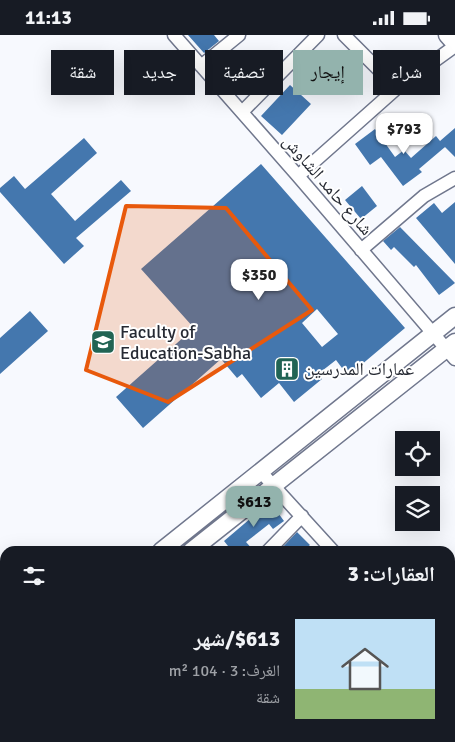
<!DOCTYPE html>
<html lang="ar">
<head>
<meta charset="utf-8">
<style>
	:root { --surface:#171b24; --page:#20242c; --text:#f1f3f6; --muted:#9ea1a6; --accent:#93b3ad }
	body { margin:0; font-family:Signika,"Noto Naskh Arabic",sans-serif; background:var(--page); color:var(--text); direction:rtl; height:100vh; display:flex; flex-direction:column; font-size:19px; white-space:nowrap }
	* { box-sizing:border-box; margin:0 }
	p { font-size:16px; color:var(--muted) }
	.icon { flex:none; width:28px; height:28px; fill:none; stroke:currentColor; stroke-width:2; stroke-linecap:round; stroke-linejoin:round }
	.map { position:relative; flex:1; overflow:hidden; direction:ltr }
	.side { position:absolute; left:0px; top:511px; width:455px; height:196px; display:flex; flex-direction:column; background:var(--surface); border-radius:15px 15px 0 0; box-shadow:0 5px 20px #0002; direction:rtl }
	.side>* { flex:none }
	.banner { position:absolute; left:15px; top:15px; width:425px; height:45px; direction:rtl; display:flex; gap:10px }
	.buttons { position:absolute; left:395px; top:396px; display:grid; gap:10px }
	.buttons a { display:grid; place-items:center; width:45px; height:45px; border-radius:0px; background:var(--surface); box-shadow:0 5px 20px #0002; font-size:25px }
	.price { position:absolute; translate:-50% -42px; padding:0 11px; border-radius:10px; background:#fff; color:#222; font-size:16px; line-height:32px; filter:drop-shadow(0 1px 2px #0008) }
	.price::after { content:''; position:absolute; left:50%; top:30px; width:15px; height:11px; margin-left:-8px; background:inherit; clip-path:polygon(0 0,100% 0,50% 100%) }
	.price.on { background:var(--accent); color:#111 }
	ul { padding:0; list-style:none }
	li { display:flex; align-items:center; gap:15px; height:125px; padding:0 20px }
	li span { display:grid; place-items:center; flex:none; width:140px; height:100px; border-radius:0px; color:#555 }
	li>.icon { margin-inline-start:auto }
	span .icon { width:60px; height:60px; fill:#fffc; stroke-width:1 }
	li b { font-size:21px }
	h2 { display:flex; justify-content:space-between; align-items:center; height:60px; padding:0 20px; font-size:21px }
	.chip { padding:0 18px; border-radius:0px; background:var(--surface); box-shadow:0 5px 20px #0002; font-size:18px; line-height:45px }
	.chip.on { background:var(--accent); color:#111 }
	.status { display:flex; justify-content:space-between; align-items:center; height:35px; padding:0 25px; background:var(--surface); direction:ltr }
	.status svg { height:14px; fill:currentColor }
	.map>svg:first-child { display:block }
	.building { fill:#4477ae; fill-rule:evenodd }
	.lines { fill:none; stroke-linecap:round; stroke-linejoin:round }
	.minor-casing { stroke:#70778d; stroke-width:15 }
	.major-casing { stroke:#70778d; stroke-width:19 }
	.minor { stroke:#fff; stroke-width:12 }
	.major { stroke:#fff; stroke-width:16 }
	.marked { fill:#e8590c; fill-opacity:0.2; stroke:#e8590c; stroke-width:4; stroke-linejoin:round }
	.labels { text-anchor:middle; stroke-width:4; stroke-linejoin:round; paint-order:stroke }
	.street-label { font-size:18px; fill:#262a33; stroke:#fff }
	.poi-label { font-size:18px; fill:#262a33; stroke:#fff; text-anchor:start }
</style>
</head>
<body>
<div class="status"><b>11:13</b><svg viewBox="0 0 49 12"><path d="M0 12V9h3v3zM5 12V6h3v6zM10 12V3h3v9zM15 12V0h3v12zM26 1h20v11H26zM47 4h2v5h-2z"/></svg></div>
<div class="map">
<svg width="455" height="707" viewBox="0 0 455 707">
	<rect width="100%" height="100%" fill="#f7f9fe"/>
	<path class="building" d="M188 0H214L219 6 204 18Z
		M290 50 311 69 282 100 261 81Z
		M455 93V122L440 107 445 112 419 134 422 137 403 151 381 122 370 130 355 109 375 94 395 122 404 115 411 123 436 101 440 106Z
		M84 103 97 118 51 159 75 186 121 145 131 156 76 203 84 211 64 229 0 157V153L14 141 25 154Z
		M261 129 405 293 348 341 336 325 318 339 322 344 294 367 279 348 261 363 242 339 237 343 221 324 143 393 116 362 194 293 141 234ZM317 274 338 299 322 312 302 288Z
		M362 151 377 171 361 184 345 165Z
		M455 167V229L416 183 434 168 442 178Z
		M400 192 455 248 439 260 416 230 414 232 394 212 391 215 383 206Z
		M30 276 48 296 0 339V303Z
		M270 467 284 486 273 494 269 489 246 507 254 516H232L224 506Z
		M297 497 310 510 303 516H279Z"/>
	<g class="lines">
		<defs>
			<path id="minor" d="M174 0 298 141 455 324
				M344 0 397 53
				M201 31 239 0
				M242 77 318 0
				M298 141 397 53 455 11
				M361 215 424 161 455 143
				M260 436 333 516
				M268 516 302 481
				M450 668 455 676
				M99 702 103 707
				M268 702 271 707
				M153 707 154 702
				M297 707 303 702
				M369 707 373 702
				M427 707 431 702"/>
			<path id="major" d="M447 0 455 9
				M161 516 455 281
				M191 516 455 307
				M0 657 5 653
				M0 684 5 679"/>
		</defs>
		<use href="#minor" class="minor-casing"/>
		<use href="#major" class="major-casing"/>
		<use href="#minor" class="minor"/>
		<use href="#major" class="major"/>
	</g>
	<path class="marked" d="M126 171 226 173 312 275 168 367 86 335Z"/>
	<defs>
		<symbol id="university-square" viewBox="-11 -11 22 22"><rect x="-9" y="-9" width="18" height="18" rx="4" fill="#216454" stroke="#fff"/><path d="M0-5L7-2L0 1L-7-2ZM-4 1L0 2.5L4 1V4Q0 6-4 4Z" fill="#fff"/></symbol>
		<symbol id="building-square" viewBox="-11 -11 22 22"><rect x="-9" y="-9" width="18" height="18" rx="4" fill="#216454" stroke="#fff"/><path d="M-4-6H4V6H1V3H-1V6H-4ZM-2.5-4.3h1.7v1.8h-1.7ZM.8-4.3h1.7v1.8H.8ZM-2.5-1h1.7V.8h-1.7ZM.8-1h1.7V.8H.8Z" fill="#fff"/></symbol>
	</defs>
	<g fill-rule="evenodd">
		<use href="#university-square" x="89" y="293" width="28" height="28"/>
		<use href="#building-square" x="273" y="320" width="28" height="28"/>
	</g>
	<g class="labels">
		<g class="street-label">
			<text transform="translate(328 150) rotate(49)" y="6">شارع حامد الشاوش</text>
		</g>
		<g class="poi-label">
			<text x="120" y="303">Faculty of<tspan x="120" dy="21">Education-Sabha</tspan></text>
			<text x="304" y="340">عمارات المدرسين</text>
		</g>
	</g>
</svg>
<div class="buttons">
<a><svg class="icon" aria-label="locate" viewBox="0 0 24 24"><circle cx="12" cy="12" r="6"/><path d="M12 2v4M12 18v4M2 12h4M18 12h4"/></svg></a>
<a><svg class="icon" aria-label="layers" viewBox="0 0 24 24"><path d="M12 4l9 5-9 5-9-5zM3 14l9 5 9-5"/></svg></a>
</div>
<b class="price" style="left:404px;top:120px">$793</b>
<b class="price" style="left:259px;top:266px">$350</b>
<b class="price on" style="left:254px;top:493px">$613</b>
<div class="banner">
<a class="chip">شراء</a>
<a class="chip on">إيجار</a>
<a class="chip">تصفية</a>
<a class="chip">جديد</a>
<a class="chip">شقة</a>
</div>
<section class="side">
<h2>العقارات: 3<svg class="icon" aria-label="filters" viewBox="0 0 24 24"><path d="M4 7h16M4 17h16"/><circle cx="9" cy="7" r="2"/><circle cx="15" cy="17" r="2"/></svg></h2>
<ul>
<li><span style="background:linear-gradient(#bfe0f5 70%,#8fb573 0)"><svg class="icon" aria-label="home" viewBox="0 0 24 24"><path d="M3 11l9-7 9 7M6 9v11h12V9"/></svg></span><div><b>$613/شهر</b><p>الغرف: 3 · 104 m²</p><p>شقة</p></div></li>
</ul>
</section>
</div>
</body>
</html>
